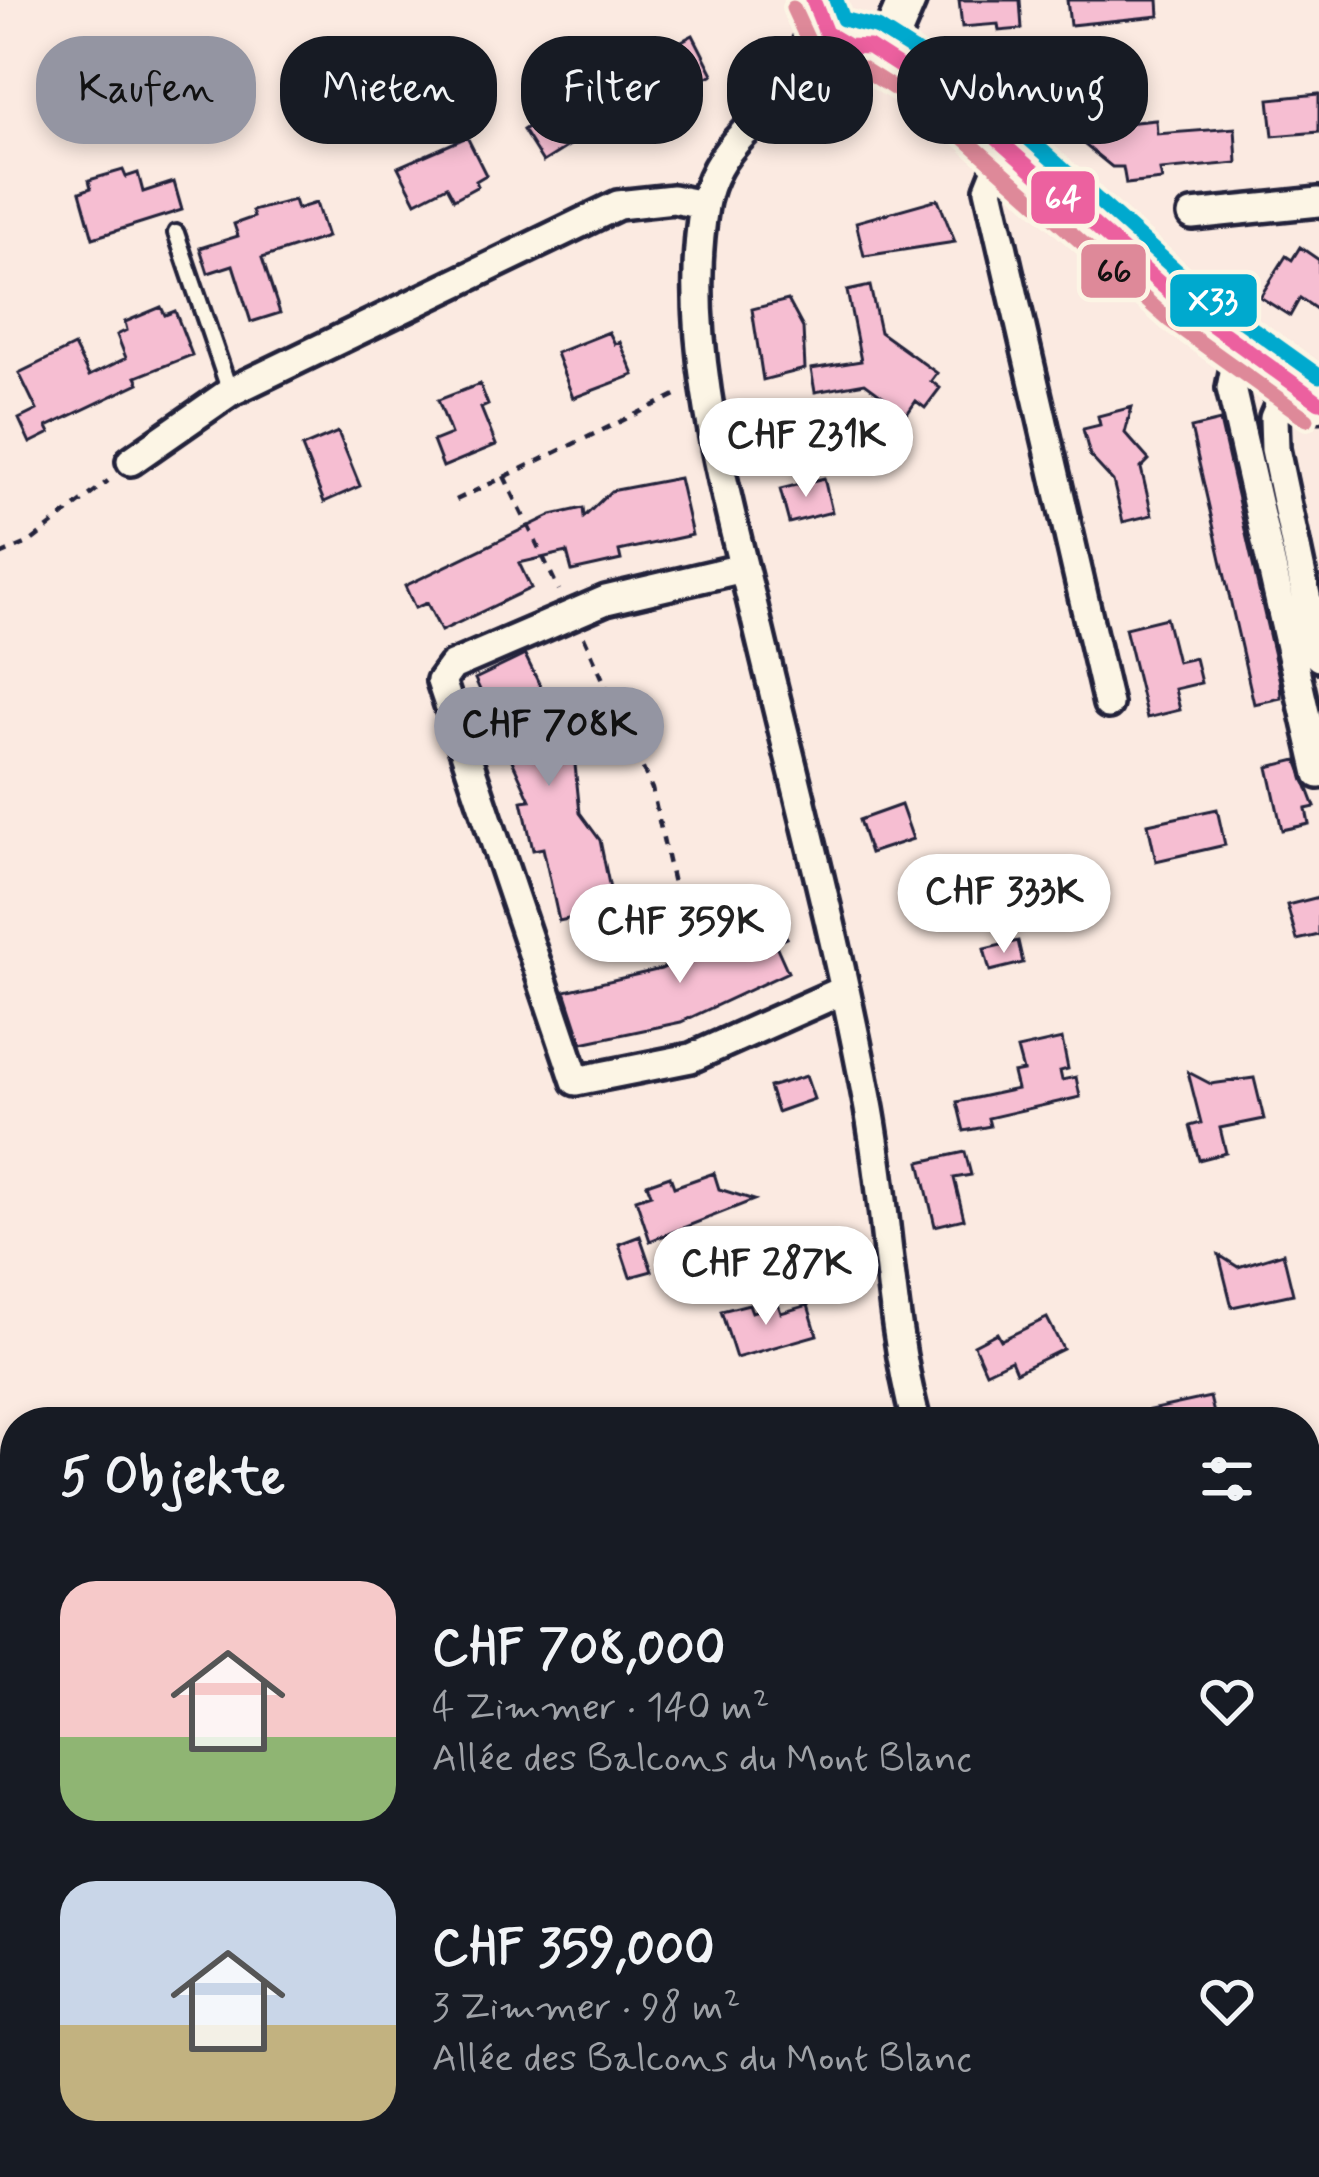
<!DOCTYPE html>
<html lang="de">
<head>
<meta charset="utf-8">
<style>
	:root { --surface:#171b24; --page:#242831; --text:#f1f3f6; --muted:#9ea1a6; --accent:#9495a2 }
	body { margin:0; font-family:Mynerve,sans-serif; background:var(--page); color:var(--text); height:100vh; display:flex; flex-direction:column; font-size:45px; white-space:nowrap }
	* { box-sizing:border-box; margin:0 }
	p { font-size:39px; color:var(--muted) }
	.icon { flex:none; width:66px; height:66px; fill:none; stroke:currentColor; stroke-width:2; stroke-linecap:round; stroke-linejoin:round }
	.map { position:relative; flex:1; overflow:hidden }
	.details { position:absolute; left:0px; top:1407px; width:1320px; height:771px; display:flex; flex-direction:column; background:var(--surface); border-radius:48px 48px 0 0; box-shadow:0 6px 18px #0003 }
	.details>* { flex:none }
	.top-card { position:absolute; left:36px; top:36px; width:1248px; height:108px; display:flex; gap:24px }
	.price { position:absolute; translate:-50% -102px; padding:0 27px; border-radius:42px; background:#fff; color:#222; font-size:39px; line-height:78px; filter:drop-shadow(0 3px 6px #0008) }
	.price::after { content:''; position:absolute; left:50%; top:72px; width:36px; height:27px; margin-left:-18px; background:inherit; clip-path:polygon(0 0,100% 0,50% 100%) }
	.price.active { background:var(--accent); color:#111 }
	ul { padding:0; list-style:none }
	li { display:flex; align-items:center; gap:36px; height:300px; padding:0 60px }
	li span { display:grid; place-items:center; flex:none; width:336px; height:240px; border-radius:36px; color:#555 }
	li>.icon { margin-inline-start:auto }
	span .icon { width:144px; height:144px; fill:#fffc; stroke-width:1 }
	li b { font-size:51px }
	h2 { display:flex; justify-content:space-between; align-items:center; height:144px; padding:0 60px; font-size:51px }
	.pill { padding:0 42px; border-radius:48px; background:var(--surface); box-shadow:0 6px 18px #0003; font-size:42px; line-height:108px }
	.pill.active { background:var(--accent); color:#111 }
	.map>svg:first-child { display:block }
	.building { fill:#f6bed2; stroke:#22223b; stroke-width:3 }
	.lines { fill:none; stroke-linecap:round; stroke-linejoin:round }
	.service-casing { stroke:#22223b; stroke-width:22 }
	.minor-casing { stroke:#22223b; stroke-width:36 }
	.secondary-casing { stroke:#22223b; stroke-width:45 }
	.path { stroke:#22223b; stroke-width:4.5; stroke-dasharray:9 9; stroke-linecap:butt }
	.service { stroke:#fcf5e5; stroke-width:14 }
	.minor { stroke:#fcf5e5; stroke-width:27 }
	.secondary { stroke:#fcf5e5; stroke-width:36 }
	.bus-1-casing { stroke:#fcf5e5; stroke-width:24 }
	.bus-2-casing { stroke:#fcf5e5; stroke-width:24 }
	.bus-3-casing { stroke:#fcf5e5; stroke-width:24 }
	.bus-1 { stroke:#ec619f; stroke-width:15 }
	.bus-2 { stroke:#de8999; stroke-width:15 }
	.bus-3 { stroke:#00a9ce; stroke-width:15 }
	.line-badge { stroke:#fcf5e5; stroke-width:4.5 }
	.badge-label { font-size:33px; text-anchor:middle; font-weight:bold; fill:#fff }
	.pale-badge-label { font-size:33px; text-anchor:middle; font-weight:bold; fill:#111 }
</style>
</head>
<body>
<div class="map">
<svg width="1319" height="2177" viewBox="0 0 1319 2177">
	<rect width="100%" height="100%" fill="#fbeae1"/>
	<filter id="ink" filterUnits="userSpaceOnUse"><feTurbulence type="fractalNoise" baseFrequency=".00833" numOctaves="2"/><feDisplacementMap in="SourceGraphic" scale="24" xChannelSelector="R" yChannelSelector="G"/><feConvolveMatrix kernelMatrix="1 2 1 2 8 2 1 2 1" color-interpolation-filters="sRGB"/></filter>
	<g filter="url(#ink)">
		<path class="building" d="M959 0H1020L1022 29 999 31 998 24 962 27Z
			M1067 0H1158L1159 16 1070 25Z
			M693 35 713 74 690 86 696 98 657 118 632 67Z
			M555 50 576 98 550 114 570 145 543 162 523 130 541 118 524 89 530 86 521 71Z
			M1319 94V132L1273 136 1269 99Z
			M1103 114 1104 125 1156 120 1157 134 1235 128 1237 163 1160 170 1162 180 1126 184 1123 167H1112L1075 137 1072 117Z
			M467 137 486 175 476 181 478 186 454 199 447 186 416 202 398 167Z
			M123 170 126 177 138 173 143 192 174 182 182 210 93 238 80 192 91 188 89 180Z
			M938 199 955 242 864 256 856 222Z
			M294 200 297 209 316 203 327 237 262 258 280 313 251 322 233 265 208 273 200 248 238 236 234 224 254 217 252 211Z
			M1300 247 1319 260V311L1300 298 1290 316 1260 297 1286 256 1292 260Z
			M870 286 880 332 937 373 931 381 940 388 925 408 916 401 907 414 865 383 815 392 811 369 861 361 847 291Z
			M788 300 803 328 805 369 763 380 752 309Z
			M161 307 165 315 175 311 192 355 136 377 139 383 47 427 50 433 30 443 19 419 37 410 19 373 74 346 89 376 126 358 117 335 127 330 125 322Z
			M609 332 615 344 620 342 634 375 573 398 556 353Z
			M480 384 488 405 481 408 496 445 443 467 433 441 451 434 438 400Z
			M1132 407 1125 433 1149 460 1141 468 1152 515 1123 522 1113 481 1090 456 1083 429 1100 425 1098 416Z
			M1220 421 1280 682 1281 698 1254 704 1191 428Z
			M338 432 360 486 324 502 302 447Z
			M679 478 692 535 619 551 621 560 572 571 567 552 519 563 531 588 441 631 427 603 415 608 405 586 552 515 583 508 584 517 611 491Z
			M824 478 832 512 789 523 780 489Z
			M1166 618 1177 662 1195 658 1201 683 1175 689 1180 710 1147 718 1125 628Z
			M525 655 574 755 580 813 600 840 614 909 559 921 543 848 533 850 522 801 530 800 475 679Z
			M1297 760 1315 807 1306 809 1309 824 1282 830 1268 767Z
			M901 805 913 839 870 853 859 820Z
			M1217 809 1225 845 1156 861 1148 824Z
			M1319 897V935L1297 940 1287 905Z
			M775 915 787 938 775 943 788 972 681 1022 582 1043 565 991 661 969Z
			M1018 941 1023 963 990 971 984 949Z
			M1062 1039 1068 1069 1060 1071 1062 1080 1076 1077 1080 1097 988 1118 990 1126 964 1131 957 1102 1017 1089 1013 1073 1023 1071 1017 1049Z
			M1188 1072 1211 1084 1254 1078 1264 1119 1220 1128 1226 1153 1199 1160 1190 1126 1201 1123Z
			M806 1076 814 1099 777 1112 769 1087Z
			M965 1152 971 1175 954 1178 964 1219 935 1226 920 1162Z
			M714 1173 719 1189 754 1200 650 1241 636 1199 651 1194 647 1184 670 1176 674 1187Z
			M640 1236 652 1271 630 1277 619 1244Z
			M1283 1253 1293 1294 1232 1307 1219 1255 1238 1267Z
			M749 1304 752 1312 778 1304 781 1313 808 1305 817 1335 736 1358 721 1311Z
			M1047 1318 1063 1349 1016 1372 1011 1360 986 1372 974 1345 997 1333 1001 1340Z
			M1210 1397 1216 1422H1142L1141 1412Z"/>
		<g class="lines">
			<defs>
				<path id="service" d="M176 233 230 392"/>
				<path id="minor" d="M858 47C804 92 717 127 704 206 682 334 722 479 752 602 791 767 836 932 867 1098 888 1206 888 1315 916 1422
					M785 96 811 35 815 11
					M1005 149 989 189 1108 704
					M1192 215 1319 202
					M1239 347 1231 388 1319 774
					M1289 383 1274 418 1275 449 1319 657
					M131 461 230 392 618 205 673 199 704 205
					M743 568 606 600 452 666 441 681 576 1081 691 1058 844 990
					M1305 1690 1319 1685
					M605 2163 608 2177
					M1041 2163 1046 2177"/>
				<path id="secondary" d="M813 0 826 33 858 47 892 35 907 0
					M869 47 958 104 1183 304 1319 402"/>
			</defs>
			<use href="#service" class="service-casing"/>
			<use href="#minor" class="minor-casing"/>
			<use href="#secondary" class="secondary-casing"/>
			<path class="path" d="M504 476 559 590
				M456 500 678 394
				M0 555 30 542 108 481
				M584 637 652 789 674 888"/>
			<use href="#service" class="service"/>
			<use href="#minor" class="minor"/>
			<use href="#secondary" class="secondary"/>
			<defs>
				<path id="bus-1" d="M813 0 826 33 848 46 869 47 958 104 1183 304 1319 402"/>
				<path id="bus-2" d="M793 8 812 49 841 66 862 68 945 121 1169 320 1307 419"/>
				<path id="bus-3" d="M836 0 843 19 878 28 971 87 1196 288 1319 376"/>
			</defs>
			<use href="#bus-1" class="bus-1-casing"/>
			<use href="#bus-2" class="bus-2-casing"/>
			<use href="#bus-3" class="bus-3-casing"/>
			<use href="#bus-1" class="bus-1"/>
			<use href="#bus-2" class="bus-2"/>
			<use href="#bus-3" class="bus-3"/>
		</g>
	</g>
	<g class="line-badge">
		<rect x="1029" y="169" width="68" height="57" rx="12" fill="#ec619f"/>
		<rect x="1079" y="242" width="69" height="58" rx="12" fill="#de8999"/>
		<rect x="1168" y="272" width="91" height="57" rx="12" fill="#00a9ce"/>
	</g>
	<g class="badge-label">
		<text x="1063" y="209">64</text>
		<text x="1213" y="312">X33</text>
	</g>
	<g class="pale-badge-label">
		<text x="1114" y="282">66</text>
	</g>
</svg>
<b class="price" style="left:806px;top:500px">CHF 231K</b>
<b class="price active" style="left:549px;top:789px">CHF 708K</b>
<b class="price" style="left:1004px;top:956px">CHF 333K</b>
<b class="price" style="left:680px;top:986px">CHF 359K</b>
<b class="price" style="left:766px;top:1328px">CHF 287K</b>
<div class="top-card">
<a class="pill active">Kaufen</a>
<a class="pill">Mieten</a>
<a class="pill">Filter</a>
<a class="pill">Neu</a>
<a class="pill">Wohnung</a>
</div>
<section class="details">
<h2>5 Objekte<svg class="icon" aria-label="filters" viewBox="0 0 24 24"><path d="M4 7h16M4 17h16"/><circle cx="9" cy="7" r="2"/><circle cx="15" cy="17" r="2"/></svg></h2>
<ul>
<li><span style="background:linear-gradient(#f6c9c9 65%,#8fb573 0)"><svg class="icon" aria-label="home" viewBox="0 0 24 24"><path d="M3 11l9-7 9 7M6 9v11h12V9"/></svg></span><div><b>CHF 708,000</b><p>4 Zimmer · 140 m²</p><p>Allée des Balcons du Mont Blanc</p></div><svg class="icon" aria-label="heart" viewBox="0 0 24 24"><path d="M12 20l-8-8c-3-5 5-10 8-4 3-6 11-1 8 4z"/></svg></li>
<li><span style="background:linear-gradient(#c9d6e8 60%,#c2b280 0)"><svg class="icon" aria-label="home" viewBox="0 0 24 24"><path d="M3 11l9-7 9 7M6 9v11h12V9"/></svg></span><div><b>CHF 359,000</b><p>3 Zimmer · 98 m²</p><p>Allée des Balcons du Mont Blanc</p></div><svg class="icon" aria-label="heart" viewBox="0 0 24 24"><path d="M12 20l-8-8c-3-5 5-10 8-4 3-6 11-1 8 4z"/></svg></li>
</ul>
</section>
</div>
</body>
</html>
